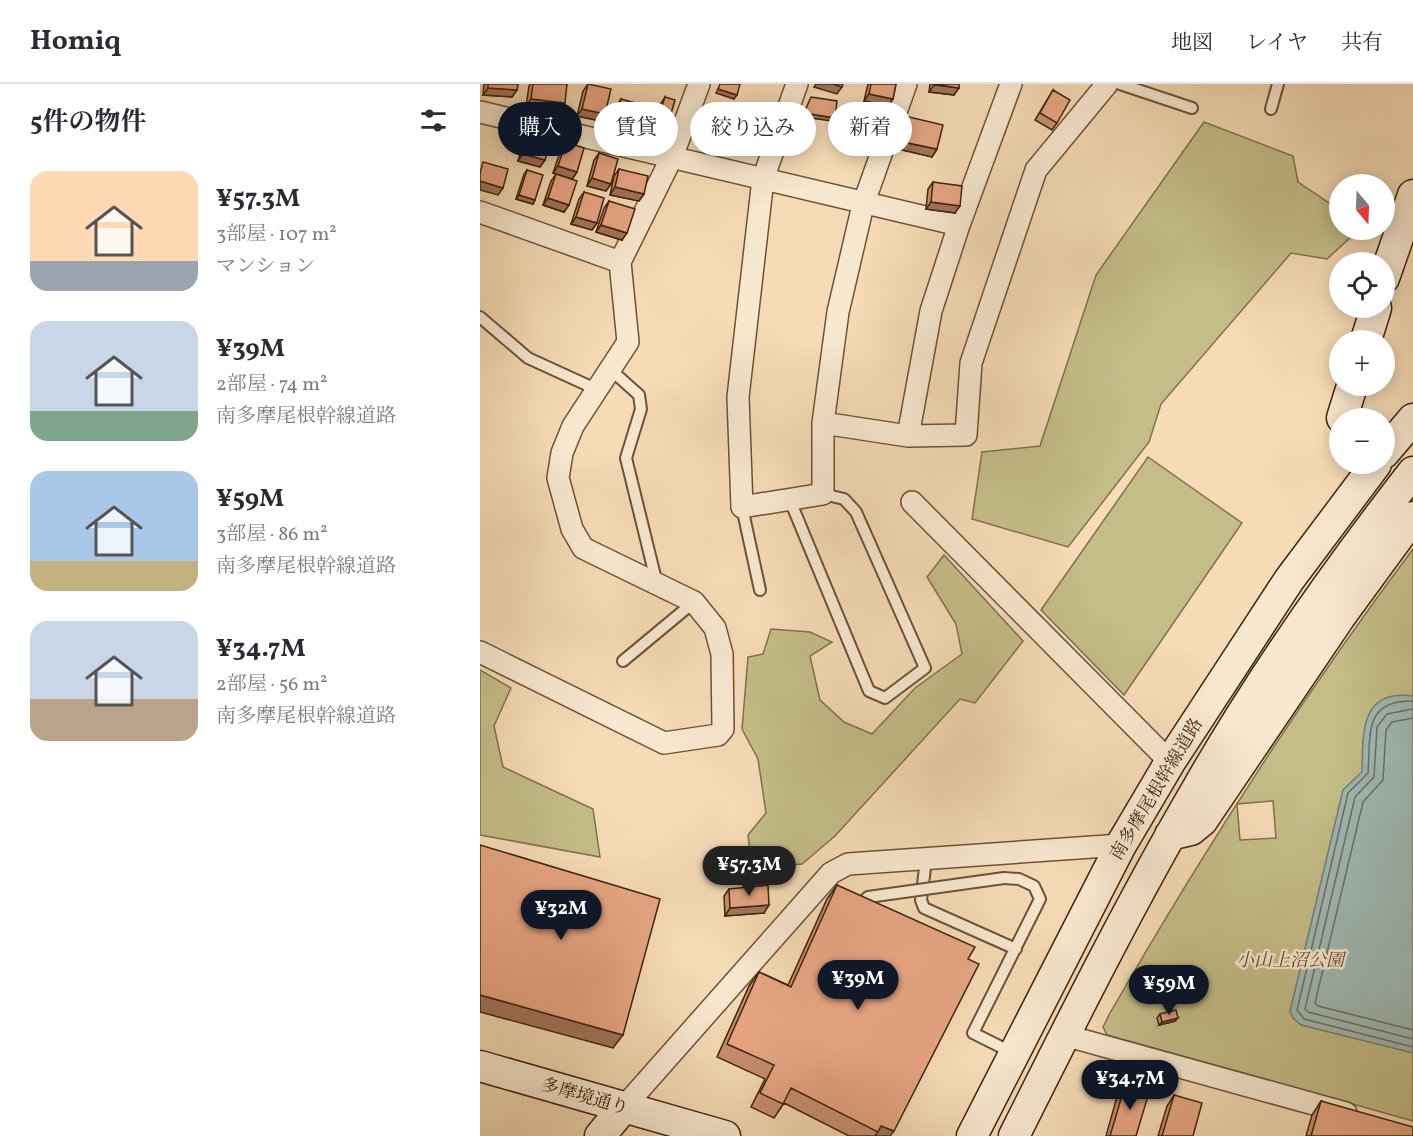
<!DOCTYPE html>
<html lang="ja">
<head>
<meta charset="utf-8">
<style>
	:root { --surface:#fff; --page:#f7f7f7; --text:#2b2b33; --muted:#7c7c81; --line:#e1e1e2; --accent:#111827 }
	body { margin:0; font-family:Vollkorn,"Noto Serif JP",serif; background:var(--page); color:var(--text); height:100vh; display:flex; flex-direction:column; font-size:22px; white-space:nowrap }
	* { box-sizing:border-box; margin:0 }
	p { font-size:20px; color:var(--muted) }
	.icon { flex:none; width:33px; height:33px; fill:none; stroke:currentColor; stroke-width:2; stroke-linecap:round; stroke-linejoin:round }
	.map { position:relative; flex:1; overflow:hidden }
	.panel { display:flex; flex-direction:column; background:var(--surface); width:480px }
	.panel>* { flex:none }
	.banner { position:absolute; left:18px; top:18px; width:570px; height:54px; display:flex; gap:12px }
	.needle { width:39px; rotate:161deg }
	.buttons { position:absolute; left:849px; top:90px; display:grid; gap:12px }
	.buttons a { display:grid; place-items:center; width:66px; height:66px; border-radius:50%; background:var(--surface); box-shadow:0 3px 15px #0003; font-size:30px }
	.price { position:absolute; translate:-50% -51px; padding:0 14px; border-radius:21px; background:var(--accent); color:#fff; font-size:20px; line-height:39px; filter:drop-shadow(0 2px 3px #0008) }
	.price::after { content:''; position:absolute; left:50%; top:36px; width:18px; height:14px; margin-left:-9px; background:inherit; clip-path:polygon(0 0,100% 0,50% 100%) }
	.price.active { background:#222; color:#fff }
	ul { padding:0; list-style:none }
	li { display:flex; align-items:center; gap:18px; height:150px; padding:0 30px }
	li span { display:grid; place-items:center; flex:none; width:168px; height:120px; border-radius:18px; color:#555 }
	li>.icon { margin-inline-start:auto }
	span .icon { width:72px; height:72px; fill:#fffc; stroke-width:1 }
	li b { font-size:26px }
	h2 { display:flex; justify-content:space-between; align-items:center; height:72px; padding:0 30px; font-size:26px }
	.pill { padding:0 21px; border-radius:27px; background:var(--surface); box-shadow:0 3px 15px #0003; font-size:21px; line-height:54px }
	.pill.active { background:var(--accent); color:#fff }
	header { display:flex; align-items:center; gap:36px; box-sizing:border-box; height:84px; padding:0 30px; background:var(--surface); border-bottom:2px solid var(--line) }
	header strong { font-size:28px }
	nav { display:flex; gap:33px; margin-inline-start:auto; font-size:21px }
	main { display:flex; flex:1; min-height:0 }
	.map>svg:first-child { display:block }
	.green { fill:#c4bd88; stroke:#82704a; stroke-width:1.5; fill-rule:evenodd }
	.water { fill:#9eb9b5; stroke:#787d71; stroke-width:1.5 }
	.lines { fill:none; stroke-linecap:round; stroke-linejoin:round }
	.shore { stroke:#6e6e60; stroke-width:1.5 }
	.lane-casing { stroke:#6c5236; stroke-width:14 }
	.street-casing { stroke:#6c5236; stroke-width:24 }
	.secondary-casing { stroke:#3f240b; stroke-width:33 }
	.lane { stroke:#f8e8d0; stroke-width:10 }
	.street { stroke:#f8e8d0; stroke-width:21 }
	.secondary { stroke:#f8e8d0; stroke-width:30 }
	.lane-bridge-casing { stroke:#6c5236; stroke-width:14; stroke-linecap:butt }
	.lane-bridge { stroke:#f8e8d0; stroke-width:10 }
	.wall { fill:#c88f72; stroke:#3f240b; stroke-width:1.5 }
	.shaded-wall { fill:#a2745c; stroke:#3f240b; stroke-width:1.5 }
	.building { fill:#e8a684; stroke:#3f240b; stroke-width:1.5 }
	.labels { text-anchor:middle; stroke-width:5; stroke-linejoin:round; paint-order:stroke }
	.street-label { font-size:18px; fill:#3f240b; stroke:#f8e8d0 }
	.park-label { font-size:18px; font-style:italic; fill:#604a2a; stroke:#f8e8d0 }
</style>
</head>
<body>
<header>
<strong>Homiq</strong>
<nav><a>地図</a><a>レイヤ</a><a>共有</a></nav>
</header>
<main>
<section class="panel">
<h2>5件の物件<svg class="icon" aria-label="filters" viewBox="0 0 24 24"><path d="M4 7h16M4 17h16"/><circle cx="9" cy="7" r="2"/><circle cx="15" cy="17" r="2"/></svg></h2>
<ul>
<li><span style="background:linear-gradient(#ffd9b3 75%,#9aa5b1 0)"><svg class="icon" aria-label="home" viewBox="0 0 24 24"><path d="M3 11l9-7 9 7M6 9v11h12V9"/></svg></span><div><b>¥57.3M</b><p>3部屋 · 107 m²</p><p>マンション</p></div></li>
<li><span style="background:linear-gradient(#c9d6e8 75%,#7fa58c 0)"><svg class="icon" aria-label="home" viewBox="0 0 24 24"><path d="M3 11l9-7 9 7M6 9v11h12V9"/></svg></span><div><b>¥39M</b><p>2部屋 · 74 m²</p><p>南多摩尾根幹線道路</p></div></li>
<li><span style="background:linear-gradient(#a9c7e8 75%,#c2b280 0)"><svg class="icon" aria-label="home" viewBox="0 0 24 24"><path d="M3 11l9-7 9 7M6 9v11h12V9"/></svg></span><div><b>¥59M</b><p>3部屋 · 86 m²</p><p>南多摩尾根幹線道路</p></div></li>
<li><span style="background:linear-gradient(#c9d6e8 65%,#b9a48a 0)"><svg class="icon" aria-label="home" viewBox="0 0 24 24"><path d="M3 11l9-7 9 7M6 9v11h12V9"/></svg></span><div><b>¥34.7M</b><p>2部屋 · 56 m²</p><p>南多摩尾根幹線道路</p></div></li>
</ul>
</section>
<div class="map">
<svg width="933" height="1052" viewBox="0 0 933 1052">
	<rect width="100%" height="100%" fill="#f5dbb6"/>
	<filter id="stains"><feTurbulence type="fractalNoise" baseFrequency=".00333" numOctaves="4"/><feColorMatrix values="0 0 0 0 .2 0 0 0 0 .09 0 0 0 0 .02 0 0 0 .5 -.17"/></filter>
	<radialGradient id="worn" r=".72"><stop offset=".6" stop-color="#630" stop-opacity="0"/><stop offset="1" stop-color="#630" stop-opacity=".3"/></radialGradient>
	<path class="green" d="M724 38 813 72 818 98 858 125 860 146H869L872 152 847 175 811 169 681 320 669 358 588 463 492 435 502 368 560 362 616 191Z
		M668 373 762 439 644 611 561 526Z
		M933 465V1037L627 951 623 943 630 929C722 769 822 613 933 465ZM793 717 796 754 760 756 757 720Z
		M464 471 543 557 495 619 480 615 355 752 322 780 272 784 268 751 286 729 278 675 262 645 268 573 283 570 291 545 330 548 352 558 330 572 340 616 364 638 392 650 435 604 482 570 476 540 447 493Z
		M0 586 31 604 14 642 23 683 113 725 120 773 0 751Z"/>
	<path class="water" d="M933 612V969L821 941 813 934 810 927 863 706 882 688C883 652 879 604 933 612Z"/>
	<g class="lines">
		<path class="shore" d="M933 617C882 616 891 653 888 689L868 709 817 926 824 935 933 963
			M933 625 907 630 897 643 894 693 875 713 825 925 828 928 933 955
			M933 634 912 638 906 646 903 696 883 718 835 919 838 922 933 946"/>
		<defs>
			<path id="lane" d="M640 0 712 24
				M791 25 798 0
				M0 233 48 274 118 306
				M131 286 159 311 161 325 146 374 177 500
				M309 414 389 607 405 614 445 584 376 428 364 415 343 410
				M262 423 280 506
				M143 577 214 518
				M446 776 441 816 444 824 536 865
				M524 794 539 795 554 802 560 815 493 949 533 969"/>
			<path id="street" d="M317 0 283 95 258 313 262 423 343 410V339L358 228 383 121 426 0
				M0 28 479 141
				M0 128 140 178
				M343 339 428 352 486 351 491 279 556 86 627 0
				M428 352 451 227 479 141 531 0
				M432 418 690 678
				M0 568 184 659 238 651 243 645 242 570 235 544 214 518 103 464 92 445 78 394 82 369 93 342 148 258 140 178 192 73 219 0
				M584 951 866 1029
				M144 1023 351 789 368 780 641 761"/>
			<path id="secondary" d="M904 194 933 111
				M886 256 896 224
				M862 334 872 302
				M904 369 933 335
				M690 751 711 746 722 737 860 533 933 433
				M0 982 245 1052
				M120 1052 144 1023
				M492 1052 641 761 690 678 809 496 896 380
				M534 1052C593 934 652 816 718 703 781 593 855 488 933 388"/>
		</defs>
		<use href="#lane" class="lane-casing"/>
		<use href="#street" class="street-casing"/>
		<use href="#secondary" class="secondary-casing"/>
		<use href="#lane" class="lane"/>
		<use href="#street" class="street"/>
		<use href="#secondary" class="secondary"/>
		<defs>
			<path id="lane-bridge" d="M378 823 388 813 524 794"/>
		</defs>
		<use href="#lane-bridge" class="lane-bridge-casing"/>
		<use href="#lane-bridge" class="lane-bridge"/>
	</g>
	<path class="wall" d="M4 0H38L37 6 32 13 3 11Z
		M50 0H87L80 26 46 22 49 2Z
		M108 0 120 37 97 32 103 7Z
		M388 0H416L413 15 408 22 384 17Z
		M450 0H479L474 11 449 8Z
		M573 6 577 39 572 46 555 36Z
		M185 13 186 47 181 55 159 48 166 26 171 19 180 21Z
		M141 15 157 44 152 51 130 45 136 22Z
		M429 33 457 65 452 73 418 65 424 40Z
		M49 48 65 76 60 83 38 77 44 55Z
		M86 58 97 88 92 95 73 89 81 65Z
		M119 69 131 100 126 107 107 102 114 76Z
		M139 85 164 110 159 117 130 111 134 92Z
		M47 86 55 116 53 120 36 115 44 90Z
		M76 90 89 121 84 128 63 121 71 97Z
		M453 98 475 129 446 125 448 105Z
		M104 108 117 139 112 146 91 140 99 115Z
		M129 117 142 156 116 148 124 124Z
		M357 801 488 875 410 1052H369L304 1019 294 1034 271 1023 285 995 237 973 269 902 279 888 308 901 347 815Z
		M249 805 284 829 245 832 244 812Z
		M680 930 695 937 679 941 677 934Z
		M646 998 656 1052H626L638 1009Z
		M694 1011 713 1052H678L687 1022Z
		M841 1017 933 1052H826L832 1031Z"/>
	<path class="shaded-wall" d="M336 0H353L362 3 357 10 334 3Z
		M454 1 479 4 474 11 449 8Z
		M8 4 37 6 32 13 3 11Z
		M238 5 257 11 254 15 236 9Z
		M389 10 413 15 408 22 384 17Z
		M51 15 85 19 80 26 46 22Z
		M102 25 125 30 120 37 97 32Z
		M324 29 355 34 352 37 322 33Z
		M135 38 157 44 152 51 130 45Z
		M164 41 186 47 181 55 159 48Z
		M423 58 457 65 452 73 418 65Z
		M43 70 65 76 60 83 38 77Z
		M78 82 97 88 92 95 73 89Z
		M112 94 131 100 126 107 107 102Z
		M0 97 23 104 18 111 0 106Z
		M135 103 164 110 159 117 130 111Z
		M39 111 55 116 53 120 36 115Z
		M68 114 89 121 84 128 63 121Z
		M451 118 480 122 475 129 446 125Z
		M96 133 117 139 112 146 91 140Z
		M121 141 147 149 142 156 116 148Z
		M289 821 284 829 245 832 250 824Z
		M0 911 143 951 133 964 0 928Z
		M698 934 695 937 679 941 682 938Z
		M401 1042 414 1047 410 1052H395Z"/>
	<path class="building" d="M8 0H38L37 6 8 4Z
		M53 0H87L85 19 51 15Z
		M108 0 131 5 125 30 102 25Z
		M240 0H260L257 11 238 5Z
		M353 0H363L362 3Z
		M391 0H416L413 15 389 10Z
		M454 0H479V4Z
		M573 6 590 16 577 39 560 29Z
		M185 13 195 16 186 47 164 41 171 19 182 22Z
		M331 13 357 17 355 34 324 29Z
		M141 15 163 21 157 44 135 38Z
		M429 33 463 41 457 65 423 58Z
		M49 48 71 54 65 76 43 70Z
		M86 58 104 64 97 88 78 82Z
		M119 69 138 75 131 100 112 94Z
		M3 78 28 85 23 104 0 97V89Z
		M139 85 168 92 164 110 135 103Z
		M47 86 63 91 55 116 39 111Z
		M76 90 97 97 89 121 68 114Z
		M453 98 482 102 480 122 451 118Z
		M104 108 124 114 117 139 96 133Z
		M129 117 155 125 147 149 121 141Z
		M0 761 180 815 143 951 0 911Z
		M288 801 289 821 250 824 249 805Z
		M357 801 495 863 488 875 499 880 414 1047 401 1042 398 1048 311 1004 303 1020 280 1009 294 981 247 960 279 888 311 903Z
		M696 926 698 934 682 938 680 930Z
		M646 998 670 1005 656 1052H630Z
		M694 1011 722 1019 713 1052H682Z
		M841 1017 933 1043V1052H831Z"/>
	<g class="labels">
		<g class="street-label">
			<text transform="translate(676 705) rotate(-59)" y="6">南多摩尾根幹線道路</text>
			<text transform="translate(105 1012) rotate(16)" y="6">多摩境通り</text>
		</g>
		<g class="park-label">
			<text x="810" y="882">小山上沼公園</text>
		</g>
	</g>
	<rect width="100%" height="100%" filter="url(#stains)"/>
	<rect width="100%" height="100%" fill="url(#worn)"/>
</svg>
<div class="buttons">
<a><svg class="needle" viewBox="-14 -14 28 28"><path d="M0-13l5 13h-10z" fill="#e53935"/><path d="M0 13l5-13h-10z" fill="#7c7c81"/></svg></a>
<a><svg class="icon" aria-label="locate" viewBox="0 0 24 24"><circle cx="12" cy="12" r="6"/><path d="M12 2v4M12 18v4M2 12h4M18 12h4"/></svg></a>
<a>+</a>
<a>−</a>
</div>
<b class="price active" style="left:269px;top:813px">¥57.3M</b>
<b class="price" style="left:81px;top:857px">¥32M</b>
<b class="price" style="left:378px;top:927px">¥39M</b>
<b class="price" style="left:689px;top:932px">¥59M</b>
<b class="price" style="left:650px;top:1027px">¥34.7M</b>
<div class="banner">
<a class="pill active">購入</a>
<a class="pill">賃貸</a>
<a class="pill">絞り込み</a>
<a class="pill">新着</a>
</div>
</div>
</main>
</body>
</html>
